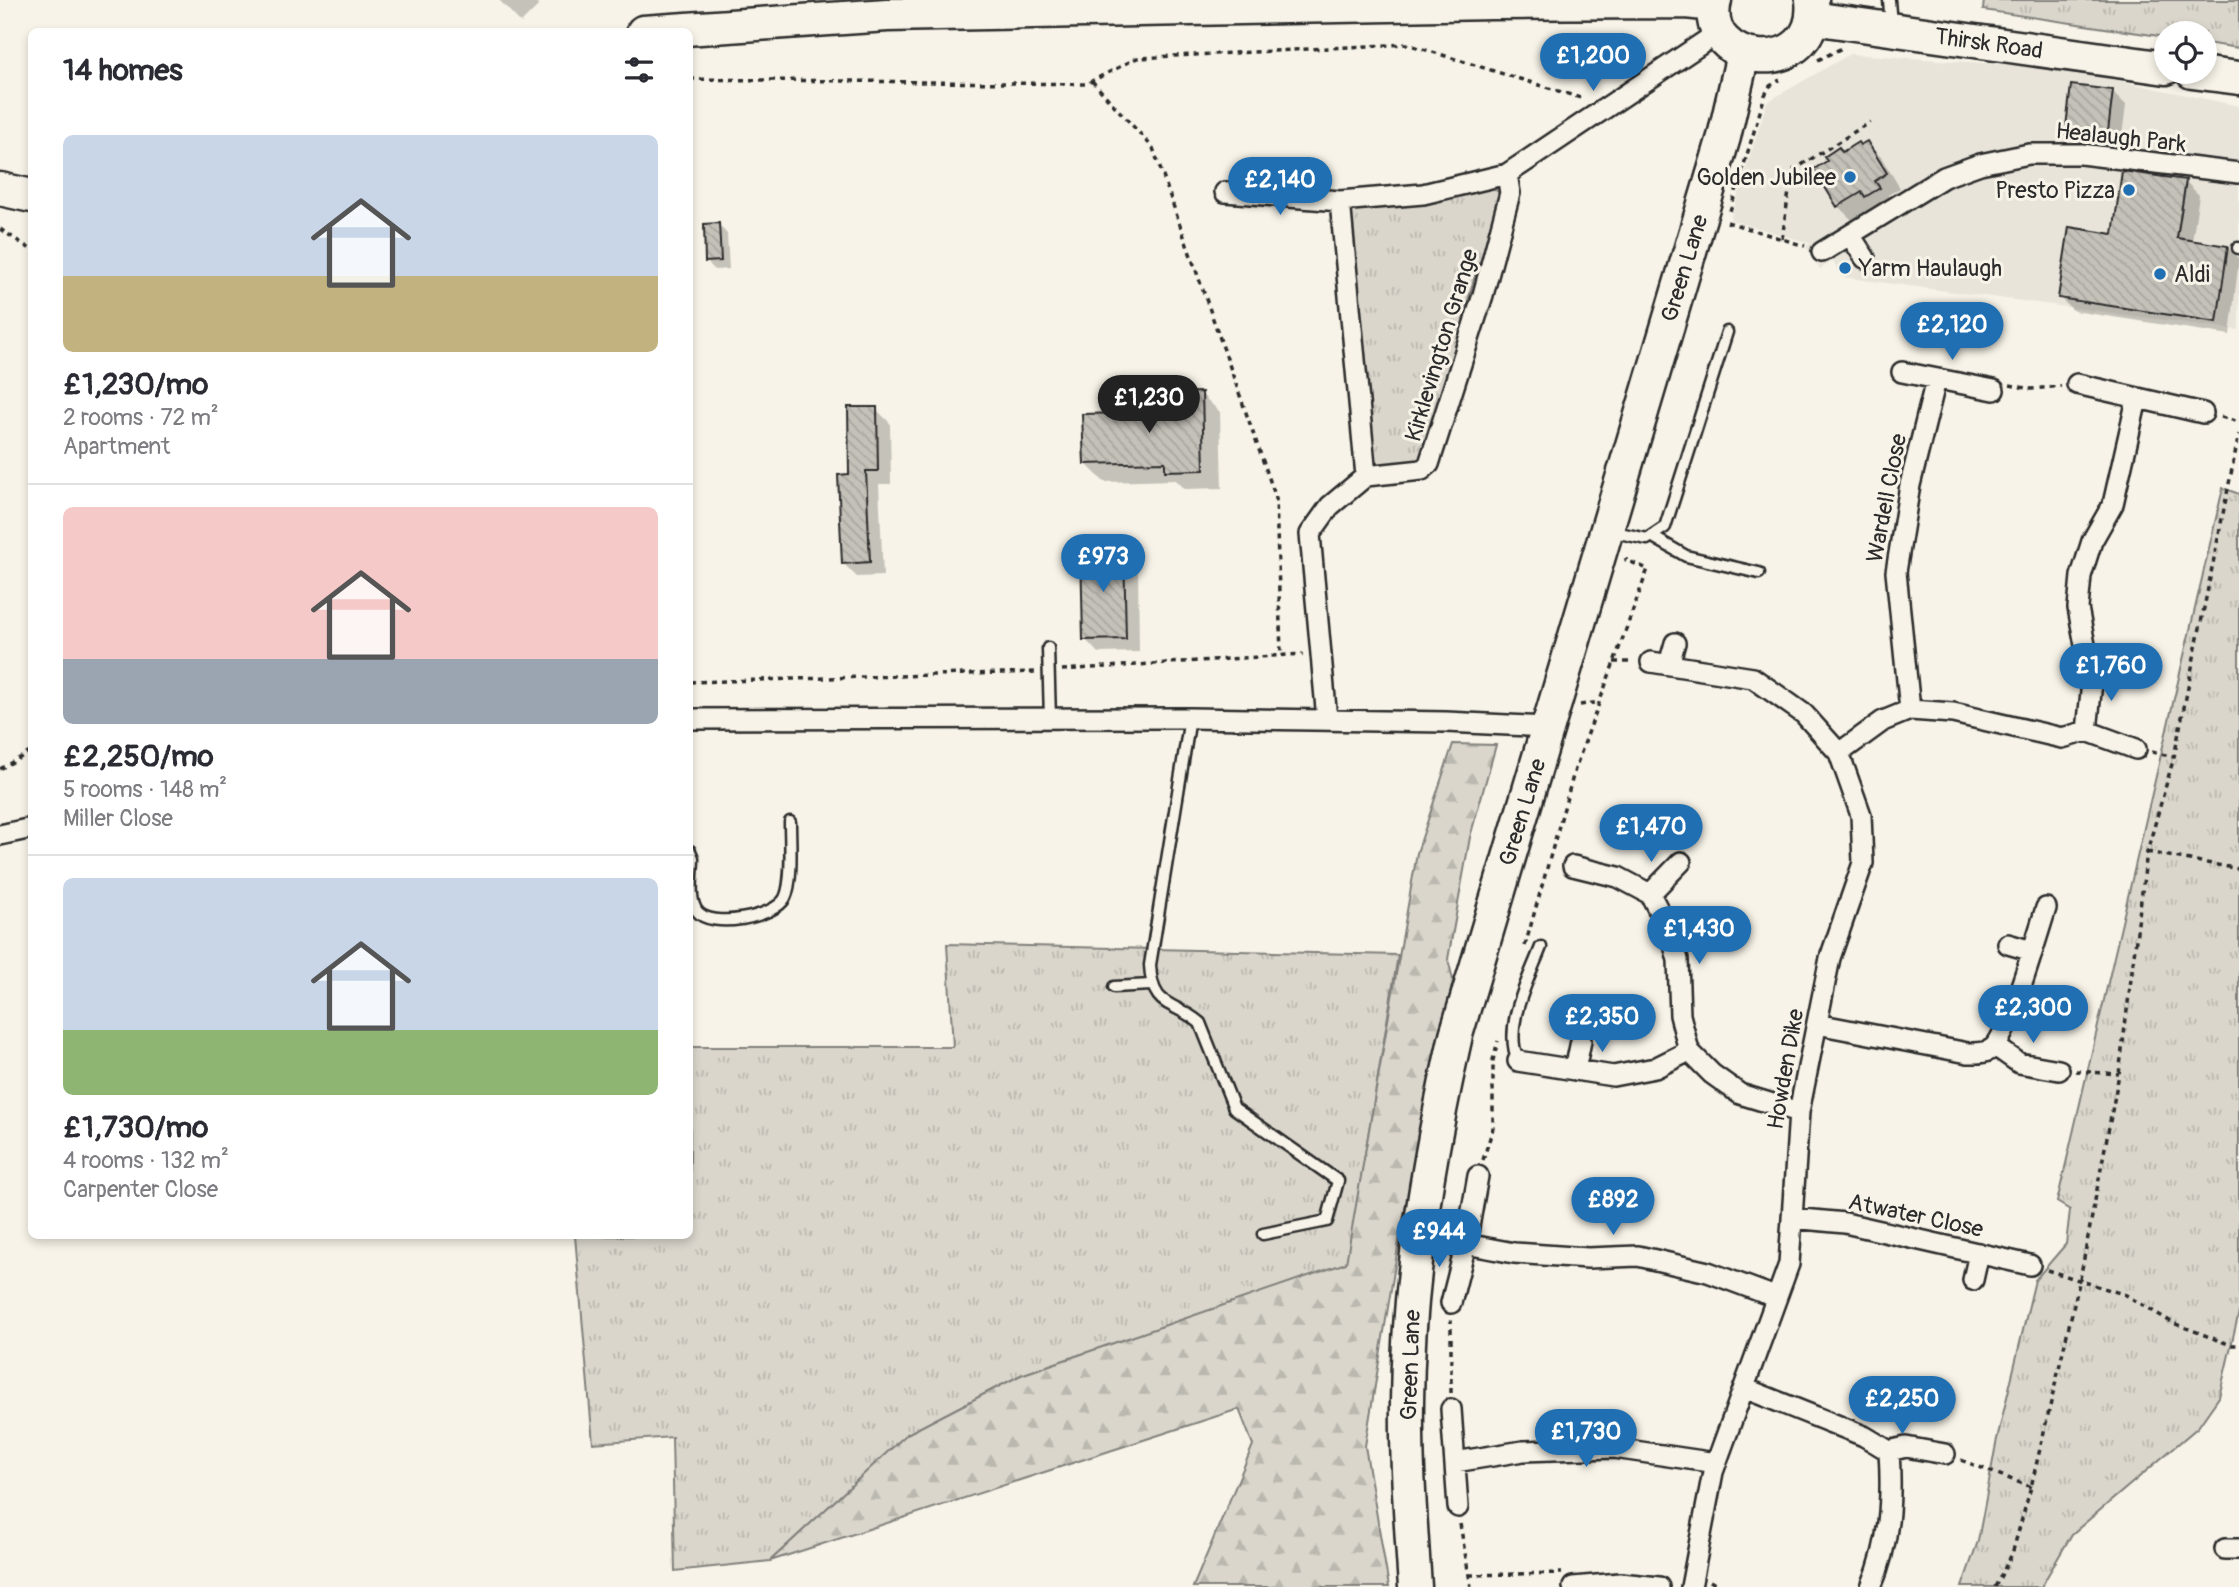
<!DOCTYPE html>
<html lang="en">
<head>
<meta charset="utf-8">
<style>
	:root { --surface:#fff; --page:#f2f2f3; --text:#2b2b33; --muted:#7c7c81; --line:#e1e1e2; --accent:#1f6fb2 }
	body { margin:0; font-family:Pangolin,sans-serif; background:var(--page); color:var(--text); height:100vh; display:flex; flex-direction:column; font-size:26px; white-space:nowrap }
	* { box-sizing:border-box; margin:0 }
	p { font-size:23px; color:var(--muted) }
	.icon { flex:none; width:38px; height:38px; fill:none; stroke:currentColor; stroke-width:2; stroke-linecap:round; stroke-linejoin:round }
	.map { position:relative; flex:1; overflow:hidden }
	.drawer { position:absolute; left:28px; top:28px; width:665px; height:1211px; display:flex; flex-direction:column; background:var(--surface); border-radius:10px; box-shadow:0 4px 10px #0003 }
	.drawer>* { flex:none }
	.buttons { position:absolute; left:2154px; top:21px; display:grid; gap:14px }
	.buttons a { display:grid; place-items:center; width:63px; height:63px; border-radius:50%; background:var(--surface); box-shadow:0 4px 10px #0003; font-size:35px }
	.price { position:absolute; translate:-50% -60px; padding:0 16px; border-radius:24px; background:var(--accent); color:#fff; font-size:23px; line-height:46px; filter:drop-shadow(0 2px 4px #0008) }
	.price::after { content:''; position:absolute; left:50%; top:42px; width:21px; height:16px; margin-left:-10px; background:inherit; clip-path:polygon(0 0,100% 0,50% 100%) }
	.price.on { background:#222; color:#fff }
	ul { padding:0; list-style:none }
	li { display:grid; align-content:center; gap:14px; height:371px; padding:0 35px }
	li+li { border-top:2px solid var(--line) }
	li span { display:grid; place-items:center; height:217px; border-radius:10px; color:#555 }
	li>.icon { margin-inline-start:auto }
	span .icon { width:126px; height:126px; fill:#fffc; stroke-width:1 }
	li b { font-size:30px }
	h2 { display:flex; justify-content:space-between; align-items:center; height:84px; padding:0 35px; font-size:30px }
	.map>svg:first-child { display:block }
	.built { fill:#e8e4da }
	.grass { fill:url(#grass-tufts); stroke:#82807c; stroke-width:2 }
	.forest { fill:url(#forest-firs); stroke:#82807c; stroke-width:2 }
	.shadow { fill:#0003 }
	.building { fill:url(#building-back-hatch); stroke:#2b2b2b; stroke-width:2 }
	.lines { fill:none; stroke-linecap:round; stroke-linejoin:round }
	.lane-casing { stroke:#2b2b2b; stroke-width:15 }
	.street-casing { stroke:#2b2b2b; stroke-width:24 }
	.primary-casing { stroke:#2b2b2b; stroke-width:37 }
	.path { stroke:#2b2b2b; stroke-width:3.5; stroke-dasharray:5 5; stroke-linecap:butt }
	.lane { stroke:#f7f3e8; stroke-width:10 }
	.street { stroke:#f7f3e8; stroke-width:19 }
	.primary { stroke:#f7f3e8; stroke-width:32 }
	.poi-dot { fill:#1f6fb2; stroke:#f7f3e8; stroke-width:2.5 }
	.labels { text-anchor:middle; stroke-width:6; stroke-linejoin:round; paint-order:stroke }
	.street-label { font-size:23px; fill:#2b2b2b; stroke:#f7f3e8 }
	.poi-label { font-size:23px; fill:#2b2b2b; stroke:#f7f3e8; text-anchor:end }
</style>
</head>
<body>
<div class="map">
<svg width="2239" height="1587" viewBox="0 0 2239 1587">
	<defs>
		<pattern id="grass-tufts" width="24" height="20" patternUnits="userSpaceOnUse" patternTransform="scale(1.75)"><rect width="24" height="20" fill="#dad6cc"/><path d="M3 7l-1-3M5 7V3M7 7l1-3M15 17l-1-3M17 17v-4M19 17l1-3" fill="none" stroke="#bbb8af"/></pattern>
		<pattern id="forest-firs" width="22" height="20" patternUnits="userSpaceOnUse" patternTransform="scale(1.75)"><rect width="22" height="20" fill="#dad6cc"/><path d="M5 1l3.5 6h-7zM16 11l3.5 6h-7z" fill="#bbb8af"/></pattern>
		<pattern id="building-back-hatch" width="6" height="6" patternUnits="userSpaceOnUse" patternTransform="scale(1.75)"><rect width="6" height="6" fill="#c4c1b9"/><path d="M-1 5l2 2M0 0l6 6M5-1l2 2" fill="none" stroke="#a9a69f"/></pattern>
	</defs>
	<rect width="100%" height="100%" fill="#f7f3e8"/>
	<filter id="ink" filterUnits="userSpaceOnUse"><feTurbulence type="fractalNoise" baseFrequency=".0143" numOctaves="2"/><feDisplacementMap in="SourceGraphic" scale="14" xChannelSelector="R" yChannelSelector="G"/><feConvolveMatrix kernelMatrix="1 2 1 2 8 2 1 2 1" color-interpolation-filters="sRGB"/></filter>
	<g filter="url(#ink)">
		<path class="built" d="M1850 54 2058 68 2239 106V330L1842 277 1833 261 1820 269 1806 247 1810 243 1730 220 1767 102Z"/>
		<path class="grass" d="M1984 0H2239V48L2205 43V33H2166V37L1983 10Z
			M1493 187 1501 195 1486 257 1479 262 1465 311 1468 318 1453 373 1447 376C1442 392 1430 459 1416 463 1407 466 1393 466 1383 467L1373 460 1349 216 1356 208Z
			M2223 488 2239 494V1312L2219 1397 2198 1427 2072 1534 2041 1587H1962L1978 1541 1997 1439 2035 1280 2066 1244 2070 1210 2057 1202Z
			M947 944 1398 955 1347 1263 1021 1375 907 1434 770 1561 675 1571 672 1437 593 1443 575 1236H690V1047H953Z"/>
		<path class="forest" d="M1453 744 1496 745 1470 837 1448 959 1453 980 1401 1229 1365 1446 1389 1587H1193L1253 1445 1239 1409 770 1561 907 1434 1021 1375 1346 1263 1417 853Z"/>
		<path class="shadow" d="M499 0H534L539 5 521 23Z
			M2112 91 2126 105 2120 152 2080 148 2067 134Z
			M1867 143 1881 157 1900 188 1888 195 1892 202 1880 210 1876 205 1852 220 1838 206 1842 153Z
			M2185 181 2199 195 2192 242 2227 247 2239 259 2230 335 2074 311 2060 298 2114 236Z
			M719 225 727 234 729 269 715 270 706 261Z
			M1201 394 1220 412 1222 488 1185 489 1176 480 1104 482 1085 463Z
			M876 409 890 423 891 484H879L883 576 857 577 843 563 851 476Z
			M1124 549 1138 563 1139 652 1098 653 1085 639Z"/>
		<path class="building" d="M2071 85 2113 90 2107 140 2065 135Z
			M1867 141 1887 173 1875 181 1880 188 1865 197 1862 192 1837 207 1814 169 1827 161 1824 157 1839 147 1842 152 1858 142 1860 145Z
			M2122 171 2186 180 2177 238 2228 246 2217 322 2058 298 2069 227 2113 234Z
			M719 223 721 261 705 262 704 224Z
			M1202 392 1204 470 1165 471V462L1084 464 1082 414 1164 412 1163 393Z
			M848 407H877L878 471H866L870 562 842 564 838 475 849 474Z
			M1081 548H1124L1126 639 1083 640Z"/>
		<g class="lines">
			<defs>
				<path id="lane" d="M1889 0 1891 25
					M2238 248H2239
					M1610 531 1647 539 1665 527 1727 332
					M1653 537 1686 556 1759 573
					M1048 648 1050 719
					M1190 718 1150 965C1152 1010 1173 1000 1200 1023L1234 1108 1338 1181 1327 1221 1263 1234
					M690 851 693 858C693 872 688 899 697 911 711 930 775 917 785 898 793 882 790 841 790 822
					M1114 987 1151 985
					M1518 1061C1503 1025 1528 981 1541 947"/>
				<path id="street" d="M1507 174 1719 32
					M1225 192 1340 201
					M1850 235 1865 258
					M1822 252 1944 177 1980 164 2029 154H2081L2239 173
					M1902 372 1994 390
					M2077 384 2203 413
					M1651 662 1753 678 1804 714 1839 753 1861 815 1863 863 1830 958 1799 1112 1789 1264 1713 1472 1691 1587
					M1669 664 1675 643
					M1910 710 1896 572 1910 485 1936 380
					M690 719 1190 718 1446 722 1547 727
					M1327 720 1310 534 1330 506 1366 476 1422 470 1429 464 1483 295 1510 193 1507 174 1423 194 1340 201 1366 476
					M2087 731 2136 749
					M1839 753 1883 721 1910 710 1953 713 2062 738 2087 731 2092 682 2078 608 2081 576 2092 541 2113 504 2137 399
					M0 835 32 828
					M1573 866 1618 877 1650 894 1671 934 1678 960 1680 1015 1689 1051 1712 1074 1740 1094 1799 1112
					M1650 894 1681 862
					M2008 944 2032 951
					M1817 1024 1968 1053C1977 1053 1987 1054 1994 1047 2009 1033 2038 933 2046 908
					M1995 1046 2019 1063 2059 1070
					M1518 1061 1613 1076 1655 1068 1689 1051
					M1575 1070 1581 1041
					M1478 1176 1466 1244 1514 1253 1588 1258 1638 1256 1708 1272 1775 1297
					M1792 1218 1845 1223 2030 1265
					M1973 1280 1979 1253
					M1451 1303 1466 1244
					M1744 1388 1864 1436 1889 1451C1892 1498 1890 1543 1871 1587
					M1451 1409 1458 1507
					M1889 1451 1906 1447 1945 1454
					M1455 1462 1523 1451 1614 1448 1716 1463
					M2225 1549H2239
					M1573 1587 1620 1583 1659 1587"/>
				<path id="primary" d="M1715 0C1698 69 1821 81 1812 0
					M1812 18 2166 68
					M643 32 887 15 1492 3 1686 2 1714 5
					M2192 72 2239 78
					M0 189 32 196
					M1415 1587C1411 1525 1406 1463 1407 1402 1408 1278 1429 1155 1456 1035L1724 137 1743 54"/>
			</defs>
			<use href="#lane" class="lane-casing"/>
			<use href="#street" class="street-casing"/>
			<use href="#primary" class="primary-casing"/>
			<path class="path" d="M1818 60 1842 48
				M690 79 1086 84 1137 58 1407 44 1584 99
				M1092 81 1153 148 1276 498 1281 655
				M1730 211 1765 95 1770 86 1780 80
				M1727 222 1805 246
				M0 229 32 250
				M1782 239 1792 171 1870 122
				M2010 385 2031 389 2061 386
				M2221 417 2239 422
				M1614 662H1633
				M1062 670 1303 654
				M690 682 1037 672
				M1580 705 1599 702
				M2152 752 2174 757
				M0 769 32 751
				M2147 852 2239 869
				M1525 946 1575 769 1648 569 1626 560V558
				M2076 1071 2119 1074
				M1483 1160 1493 1128V1060L1498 1041
				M2047 1270 2126 1295 2173 1323 2231 1345H2239
				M1451 1393V1320
				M1961 1460 2031 1487
				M1460 1524 1471 1587
				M1469 1575 1562 1573
				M1710 1581 1720 1587
				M1995 1587 2012 1554 2031 1487 2080 1279 2119 1074 2147 852 2174 757 2239 434"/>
			<use href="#lane" class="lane"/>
			<use href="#street" class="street"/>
			<use href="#primary" class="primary"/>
		</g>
	</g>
	<g class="poi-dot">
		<circle cx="1850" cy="177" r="7"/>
		<circle cx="2129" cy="190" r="7"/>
		<circle cx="1845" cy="268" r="7"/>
		<circle cx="2160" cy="274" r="7"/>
	</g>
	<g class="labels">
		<g class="street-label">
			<text transform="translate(1989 43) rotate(8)" y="8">Thirsk Road</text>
			<text transform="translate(2121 137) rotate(6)" y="8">Healaugh Park</text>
			<text transform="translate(1684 268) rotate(-73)" y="8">Green Lane</text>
			<text transform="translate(1441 345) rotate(-73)" y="8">Kirklevington Grange</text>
			<text transform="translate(1886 498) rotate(-79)" y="8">Wardell Close</text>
			<text transform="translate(1522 812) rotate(-73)" y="8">Green Lane</text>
			<text transform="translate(1785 1069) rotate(-80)" y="8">Howden Dike</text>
			<text transform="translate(1916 1215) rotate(12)" y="8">Atwater Close</text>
			<text transform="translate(1410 1365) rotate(-88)" y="8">Green Lane</text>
		</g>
		<g class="poi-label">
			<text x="1836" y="185">Golden Jubilee</text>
			<text x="2115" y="198">Presto Pizza</text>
			<text x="1859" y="276" text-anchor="start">Yarm Haulaugh</text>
			<text x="2174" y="282" text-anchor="start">Aldi</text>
		</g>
	</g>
</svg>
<div class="buttons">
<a><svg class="icon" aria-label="locate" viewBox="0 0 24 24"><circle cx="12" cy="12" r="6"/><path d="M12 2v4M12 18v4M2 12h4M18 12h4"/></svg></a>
</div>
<b class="price" style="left:1593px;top:93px">£1,200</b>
<b class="price" style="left:1280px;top:217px">£2,140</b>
<b class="price" style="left:1952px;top:362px">£2,120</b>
<b class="price on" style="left:1149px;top:435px">£1,230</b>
<b class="price" style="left:1103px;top:594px">£973</b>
<b class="price" style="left:2111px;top:703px">£1,760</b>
<b class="price" style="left:1651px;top:864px">£1,470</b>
<b class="price" style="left:1699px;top:966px">£1,430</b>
<b class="price" style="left:2033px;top:1045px">£2,300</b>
<b class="price" style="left:1602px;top:1054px">£2,350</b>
<b class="price" style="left:1613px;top:1237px">£892</b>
<b class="price" style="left:1439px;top:1269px">£944</b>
<b class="price" style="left:1902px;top:1436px">£2,250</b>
<b class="price" style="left:1586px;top:1469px">£1,730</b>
<section class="drawer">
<h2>14 homes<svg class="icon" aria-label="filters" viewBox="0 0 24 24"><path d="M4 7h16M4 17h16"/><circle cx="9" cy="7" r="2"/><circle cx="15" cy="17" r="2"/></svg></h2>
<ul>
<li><span style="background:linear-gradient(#c9d6e8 65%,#c2b280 0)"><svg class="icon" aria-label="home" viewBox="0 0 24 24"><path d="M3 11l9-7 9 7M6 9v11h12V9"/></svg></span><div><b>£1,230/mo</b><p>2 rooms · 72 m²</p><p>Apartment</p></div></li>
<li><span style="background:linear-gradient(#f6c9c9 70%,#9aa5b1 0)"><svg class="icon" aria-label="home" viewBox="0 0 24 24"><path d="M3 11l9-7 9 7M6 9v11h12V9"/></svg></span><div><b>£2,250/mo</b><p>5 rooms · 148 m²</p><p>Miller Close</p></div></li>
<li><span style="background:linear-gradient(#c9d6e8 70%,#8fb573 0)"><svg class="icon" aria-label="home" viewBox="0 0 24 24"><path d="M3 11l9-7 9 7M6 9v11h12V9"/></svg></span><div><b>£1,730/mo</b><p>4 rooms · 132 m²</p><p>Carpenter Close</p></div></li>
</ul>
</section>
</div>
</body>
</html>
